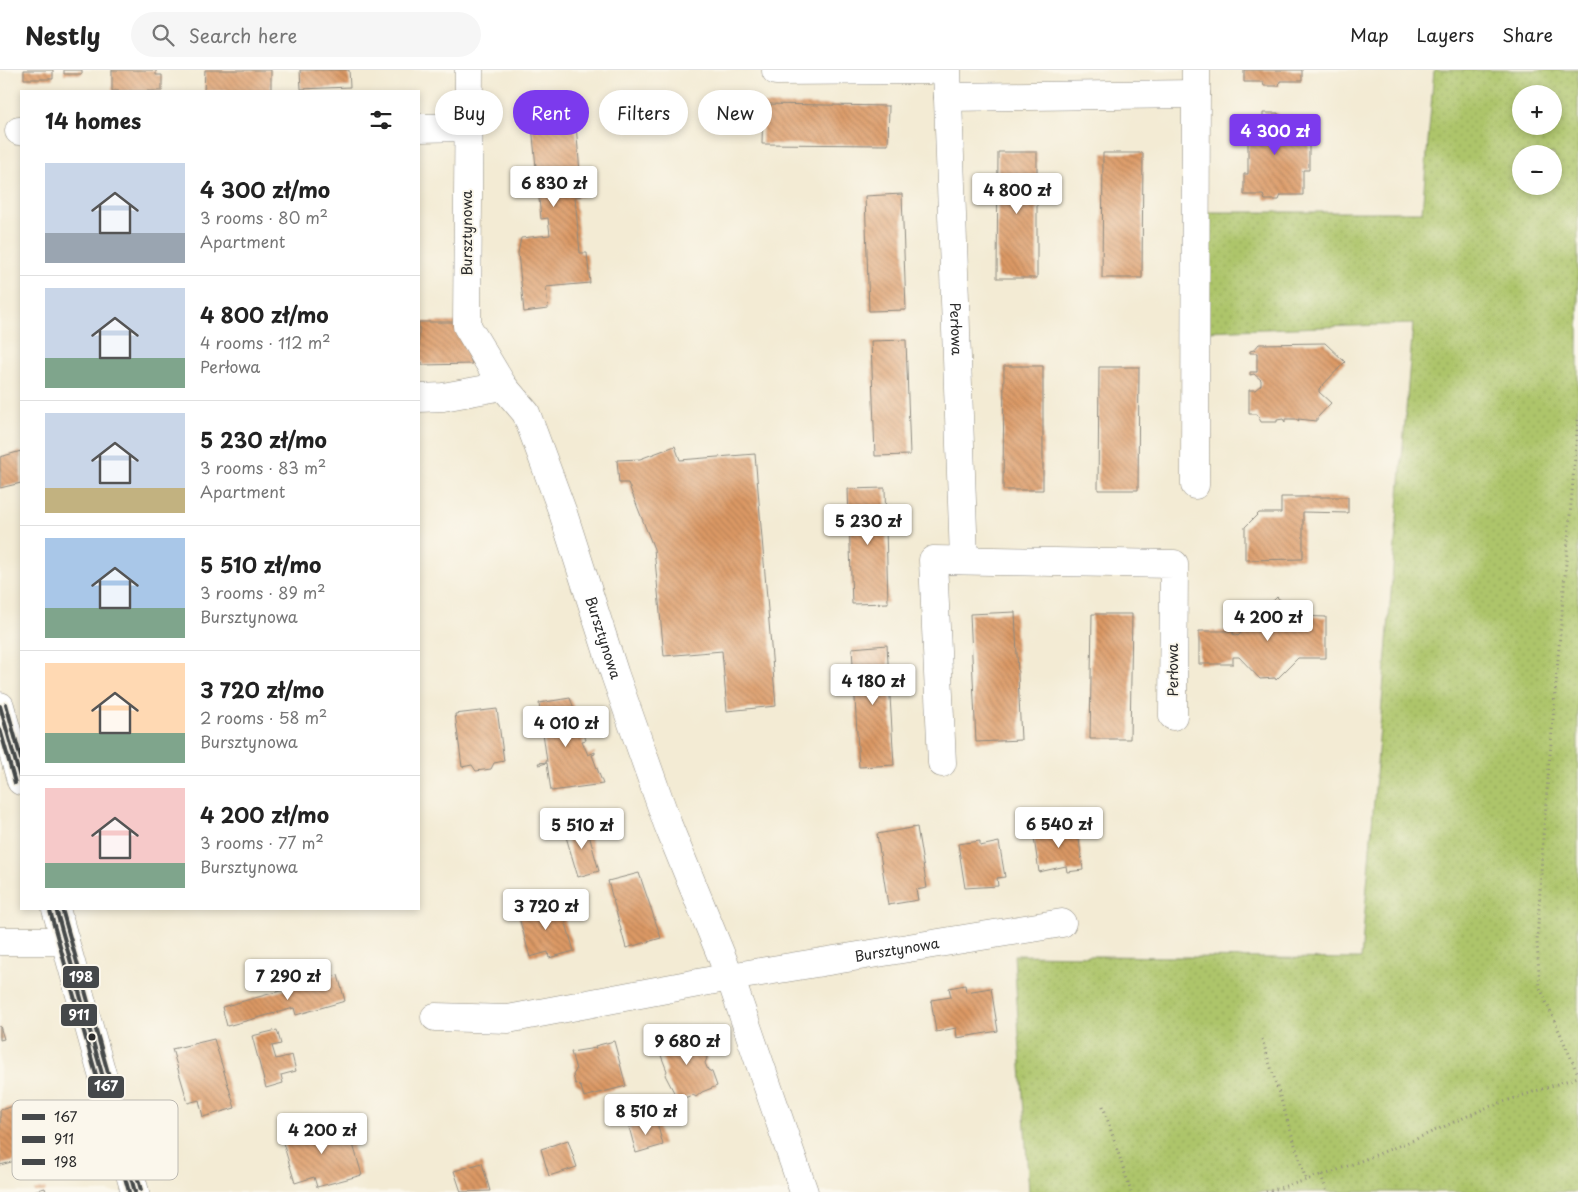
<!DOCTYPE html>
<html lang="en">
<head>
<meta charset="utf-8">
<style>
	:root { --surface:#fff; --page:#f6f6f6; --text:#222; --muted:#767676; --line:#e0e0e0; --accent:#7c3aed }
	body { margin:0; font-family:"Playpen Sans",sans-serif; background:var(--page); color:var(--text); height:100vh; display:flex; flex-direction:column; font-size:19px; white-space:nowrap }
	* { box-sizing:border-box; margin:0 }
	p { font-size:16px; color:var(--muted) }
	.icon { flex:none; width:28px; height:28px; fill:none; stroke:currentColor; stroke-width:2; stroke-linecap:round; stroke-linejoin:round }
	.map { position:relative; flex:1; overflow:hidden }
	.drawer { position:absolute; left:20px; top:20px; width:400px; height:820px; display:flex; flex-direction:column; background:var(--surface); border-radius:0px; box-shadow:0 2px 8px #0003 }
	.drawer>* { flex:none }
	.top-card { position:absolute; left:435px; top:20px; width:475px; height:45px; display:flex; gap:10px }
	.fabs { position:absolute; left:1512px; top:15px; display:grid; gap:10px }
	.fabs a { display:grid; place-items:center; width:50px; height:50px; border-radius:50%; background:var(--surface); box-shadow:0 2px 8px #0003; font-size:25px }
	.price { position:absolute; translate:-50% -42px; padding:0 11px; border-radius:5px; background:#fff; color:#222; font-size:16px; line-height:32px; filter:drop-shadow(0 1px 2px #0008) }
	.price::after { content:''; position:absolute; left:50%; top:30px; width:15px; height:11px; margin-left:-8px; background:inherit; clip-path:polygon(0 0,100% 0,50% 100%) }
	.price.on { background:var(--accent); color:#fff }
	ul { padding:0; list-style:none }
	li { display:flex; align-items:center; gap:15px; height:125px; padding:0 25px }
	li+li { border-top:1px solid var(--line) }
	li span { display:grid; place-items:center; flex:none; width:140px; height:100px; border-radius:0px; color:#555 }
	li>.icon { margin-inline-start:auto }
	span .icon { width:60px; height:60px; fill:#fffc; stroke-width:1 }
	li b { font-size:21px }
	h2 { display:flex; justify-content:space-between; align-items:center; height:60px; padding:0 25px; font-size:21px }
	.pill { padding:0 18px; border-radius:22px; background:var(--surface); box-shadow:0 2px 8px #0003; font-size:18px; line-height:45px }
	.pill.on { background:var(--accent); color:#fff }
	header { display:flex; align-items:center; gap:30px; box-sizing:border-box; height:70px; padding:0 25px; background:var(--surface); border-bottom:1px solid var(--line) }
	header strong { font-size:24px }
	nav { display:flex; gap:28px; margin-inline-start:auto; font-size:18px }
	.search { width:350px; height:45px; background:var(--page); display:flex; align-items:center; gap:12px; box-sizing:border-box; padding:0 18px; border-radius:28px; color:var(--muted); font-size:19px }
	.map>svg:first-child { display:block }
	.grass { fill:url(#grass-dots); stroke:#6c784a; fill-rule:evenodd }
	.building { fill:url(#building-back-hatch) }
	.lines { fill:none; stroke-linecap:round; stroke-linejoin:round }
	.minor-casing { stroke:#8f8b80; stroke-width:29 }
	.path { stroke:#8f8b80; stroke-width:3; stroke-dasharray:1 4; stroke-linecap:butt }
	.minor { stroke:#fff; stroke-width:28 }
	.bus-1-casing { stroke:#fbf7ec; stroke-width:8 }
	.bus-2-casing { stroke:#fbf7ec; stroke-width:8 }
	.bus-3-casing { stroke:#fbf7ec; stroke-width:8 }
	.bus-1 { stroke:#45484a; stroke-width:4 }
	.bus-2 { stroke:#45484a; stroke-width:4 }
	.bus-3 { stroke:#45484a; stroke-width:4 }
	.bus-dot { fill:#2b2b2b; stroke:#fbf7ec; stroke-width:2 }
	.labels { text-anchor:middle; stroke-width:4; stroke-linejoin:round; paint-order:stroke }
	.street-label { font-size:14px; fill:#2b2b2b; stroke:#fbf7ec }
	.key { fill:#fbf7ec; stroke:#bdbab2; stroke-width:1 }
	.key-label { font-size:14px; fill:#2b2b2b }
	.line-badge { stroke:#fbf7ec; stroke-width:2 }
	.badge-label { font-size:14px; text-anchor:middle; font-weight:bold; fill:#fff }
</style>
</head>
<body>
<header>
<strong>Nestly</strong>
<div class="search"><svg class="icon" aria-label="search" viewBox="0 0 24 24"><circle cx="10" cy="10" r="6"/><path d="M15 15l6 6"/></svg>Search here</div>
<nav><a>Map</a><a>Layers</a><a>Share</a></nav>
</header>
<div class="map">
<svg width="1578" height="1122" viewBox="0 0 1578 1122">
	<defs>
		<pattern id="grass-dots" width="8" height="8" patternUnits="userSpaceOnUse" patternTransform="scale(1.25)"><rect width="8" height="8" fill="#adc56a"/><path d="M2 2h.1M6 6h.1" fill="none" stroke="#95a95c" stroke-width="1.8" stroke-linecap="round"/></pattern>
		<pattern id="building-back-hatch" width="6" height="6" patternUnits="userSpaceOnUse" patternTransform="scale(1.25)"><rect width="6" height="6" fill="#dc9965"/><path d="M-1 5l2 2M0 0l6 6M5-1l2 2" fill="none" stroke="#b37d53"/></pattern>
	</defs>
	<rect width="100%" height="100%" fill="#fbf7ec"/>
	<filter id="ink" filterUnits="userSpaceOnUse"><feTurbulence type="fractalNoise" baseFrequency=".02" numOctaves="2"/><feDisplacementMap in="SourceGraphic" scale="10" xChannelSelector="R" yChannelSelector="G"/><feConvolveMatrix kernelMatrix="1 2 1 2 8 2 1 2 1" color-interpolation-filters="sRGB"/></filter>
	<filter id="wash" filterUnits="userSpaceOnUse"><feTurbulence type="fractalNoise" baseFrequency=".0096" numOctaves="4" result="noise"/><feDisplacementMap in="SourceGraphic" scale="20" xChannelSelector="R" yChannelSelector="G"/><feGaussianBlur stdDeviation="1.12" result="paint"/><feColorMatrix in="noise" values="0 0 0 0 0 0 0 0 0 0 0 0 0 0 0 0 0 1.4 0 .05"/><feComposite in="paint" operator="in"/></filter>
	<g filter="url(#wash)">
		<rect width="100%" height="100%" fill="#f3ebd4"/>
		<path class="grass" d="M1434 0H1578V1122H1029L1014 885 1361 889 1413 254 1205 261 1206 142H1422ZM1521 24H1554V56H1521ZM1521 84H1554V116H1521Z"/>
		<g id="blocks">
			<path class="building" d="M24 0H53V9H24Z
				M64 0H82V4H64Z
				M112 0H156V5H162V21H112Z
				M205 0H271V21H204Z
				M300 0H349L350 17 301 19Z
				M1244 0H1302V11H1280L1279 16H1264L1263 12H1244Z
				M574 32 582 126 575 127 580 183H587L590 213 546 217 548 239 524 242 518 183 521 168 550 165 548 148 541 149 530 35Z
				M763 34 889 36 888 75 762 74Z
				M1263 43H1278L1279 48H1302V72H1309V100H1303V125H1281L1279 130H1265L1263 125H1244V104H1248V70H1243V48H1263Z
				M998 82H1037V208H997Z
				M1103 83H1143L1142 208H1102Z
				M902 124 906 240 869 241 865 126Z
				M419 252H457L472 294 422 295V292H419Z
				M906 270 910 385 875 386 871 271Z
				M1325 273 1345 292 1319 319V322L1331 333 1317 348V351L1298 349 1299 351 1296 349H1285V352L1283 349 1277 350V352H1261L1257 344H1249V320H1255L1261 315V310L1254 304 1250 305V302H1257V283H1250V281L1254 280 1259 274Z
				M1004 296H1043V420H1003Z
				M1099 297H1139L1138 420H1098Z
				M675 376 680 390 755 384 776 636 727 641 722 581 664 586 654 479 628 413H619L617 390 640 389Z
				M21 381V413L0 418V387Z
				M885 418 888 533 852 534 848 419Z
				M1281 427H1348V443L1303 442V489L1245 490V457L1259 443H1281Z
				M1277 527 1298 546 1326 547V588H1298L1276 610 1275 608 1260 609 1239 587H1233V594H1199V561H1233V564L1238 566Z
				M1015 542 1021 670 976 672 970 544Z
				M1092 544H1132L1130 669H1090Z
				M887 575 894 695 859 697 852 578Z
				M570 628 586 670 582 671 588 685 595 682V684L592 685 603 714 551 721 547 693 539 695 538 693 547 692 539 633Z
				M497 639 504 691 494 693 491 699 476 701 472 695 462 697 455 644Z
				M586 754 599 801 578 807 564 760Z
				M1077 754 1083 800 1067 802 1066 796 1039 802 1033 761Z
				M917 757 927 818 916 820 918 830 888 835 877 764Z
				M980 771V776L999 772 1005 807 997 808 998 816 965 818 958 774Z
				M639 803 661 868 626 878 608 811Z
				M560 832 574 881 549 888 548 882 530 887 518 844Z
				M338 905 345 931 296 945 294 938 227 956 222 937Z
				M965 915 966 922 991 918 998 961 957 968 956 958 936 962 931 930 951 927 949 918Z
				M0 956 4 969 0 970Z
				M277 960 281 974 272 976 276 989 292 985 296 1001 281 1005 283 1013 266 1018 252 966Z
				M697 961 707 988 705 993 708 1000 712 1002 717 1016 702 1022 696 1027 693 1025 678 1030 665 1005 667 1001 657 975Z
				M214 969 235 1038 203 1047 199 1030 188 1033 172 979Z
				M614 971 626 1016 584 1027 581 1017 575 1013 573 1005 576 1000 571 982 596 978 595 976Z
				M21 1034 34 1086 0 1095V1040Z
				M656 1049 663 1075 636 1083 629 1057Z
				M323 1054 326 1064 348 1057 362 1105 317 1117 314 1107 295 1113 281 1066Z
				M568 1070 577 1097 549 1106 541 1079Z
				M482 1093 490 1121 461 1122 454 1101Z
				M45 1118 46 1122H33V1121Z"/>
		</g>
	</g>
	<g filter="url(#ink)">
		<use href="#blocks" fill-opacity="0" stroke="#8f8b80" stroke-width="1"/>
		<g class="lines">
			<defs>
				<g id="minor">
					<path id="s1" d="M469 0 467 256 503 316 526 343 563 443 615 605 668 755 730 907 804 1122"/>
					<path id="s2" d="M947 0 964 490"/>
					<path d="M776 1 929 0"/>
					<path d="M948 27 1196 24"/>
					<path d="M419 58 468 57"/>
					<path d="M19 61H21"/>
					<path d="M419 328 443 327 503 316"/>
					<path d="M1195 415 1196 0"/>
					<path d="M0 636 21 711"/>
					<path d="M942 693 933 490 1174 494 1173 646"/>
					<path d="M56 839 135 1122"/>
					<path d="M0 871H65"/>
					<path id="s3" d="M435 947 508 949 730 907 1062 853"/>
				</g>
			</defs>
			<use href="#minor" class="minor-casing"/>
			<path class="path" d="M1578 350 1543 768 1537 873 1540 918 1578 1004
				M1262 969 1306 1110
				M1103 1036 1131 1122
				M1321 1105 1327 1122
				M1266 1122 1330 1103 1416 1069 1488 1037 1578 1007"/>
			<use href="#minor" class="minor"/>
			<defs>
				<path id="bus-1" d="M0 636 21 711
					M56 839 135 1122"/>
				<path id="bus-2" d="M0 659 15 713
					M50 841 129 1122"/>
				<path id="bus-3" d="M6 634 21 689
					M62 839 141 1120"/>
			</defs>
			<use href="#bus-1" class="bus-1-casing"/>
			<use href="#bus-2" class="bus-2-casing"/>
			<use href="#bus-3" class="bus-3-casing"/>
			<use href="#bus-1" class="bus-1"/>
			<use href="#bus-2" class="bus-2"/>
			<use href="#bus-3" class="bus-3"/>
		</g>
	</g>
	<circle class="bus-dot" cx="92" cy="967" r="4.5"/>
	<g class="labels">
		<g class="street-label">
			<text transform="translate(467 163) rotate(-90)" y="5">Bursztynowa</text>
			<text dy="5" stroke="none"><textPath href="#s2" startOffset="259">Perłowa</textPath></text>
			<text dy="5" stroke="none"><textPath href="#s1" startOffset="599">Bursztynowa</textPath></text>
			<text transform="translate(1173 600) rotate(-90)" y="5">Perłowa</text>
			<text dy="5" stroke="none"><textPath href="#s3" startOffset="468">Bursztynowa</textPath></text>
		</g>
	</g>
	<rect x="12" y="1030" width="166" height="80" rx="8" class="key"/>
	<rect x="22" y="1044" width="23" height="6" fill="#45484a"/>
	<rect x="22" y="1066" width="23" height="7" fill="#45484a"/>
	<rect x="22" y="1089" width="23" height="6" fill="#45484a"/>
	<g class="key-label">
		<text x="54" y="1052">167</text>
		<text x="54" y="1074">911</text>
		<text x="54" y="1097">198</text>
	</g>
	<g class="line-badge">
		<rect x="62" y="895" width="38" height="24" rx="5" fill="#45484a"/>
		<rect x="60" y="933" width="38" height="24" rx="5" fill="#45484a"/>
		<rect x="87" y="1005" width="38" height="24" rx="5" fill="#45484a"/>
	</g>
	<g class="badge-label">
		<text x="81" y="912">198</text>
		<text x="79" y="950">911</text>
		<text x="106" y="1021">167</text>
	</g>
</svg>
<div class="fabs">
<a>+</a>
<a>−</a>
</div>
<b class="price on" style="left:1275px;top:86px">4 300 zł</b>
<b class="price" style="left:554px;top:138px">6 830 zł</b>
<b class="price" style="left:1017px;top:145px">4 800 zł</b>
<b class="price" style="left:868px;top:476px">5 230 zł</b>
<b class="price" style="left:1268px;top:572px">4 200 zł</b>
<b class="price" style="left:873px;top:636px">4 180 zł</b>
<b class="price" style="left:566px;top:678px">4 010 zł</b>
<b class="price" style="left:1059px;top:779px">6 540 zł</b>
<b class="price" style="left:582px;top:780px">5 510 zł</b>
<b class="price" style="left:546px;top:861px">3 720 zł</b>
<b class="price" style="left:288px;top:931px">7 290 zł</b>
<b class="price" style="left:687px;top:996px">9 680 zł</b>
<b class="price" style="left:646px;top:1066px">8 510 zł</b>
<b class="price" style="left:322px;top:1085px">4 200 zł</b>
<div class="top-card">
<a class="pill">Buy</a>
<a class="pill on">Rent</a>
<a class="pill">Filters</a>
<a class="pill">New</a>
</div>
<section class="drawer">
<h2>14 homes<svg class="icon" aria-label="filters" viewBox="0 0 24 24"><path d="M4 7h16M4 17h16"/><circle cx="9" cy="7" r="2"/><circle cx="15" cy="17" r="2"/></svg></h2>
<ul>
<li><span style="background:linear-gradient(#c9d6e8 70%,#9aa5b1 0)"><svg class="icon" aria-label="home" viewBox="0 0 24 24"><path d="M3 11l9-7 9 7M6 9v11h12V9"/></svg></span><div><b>4 300 zł/mo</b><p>3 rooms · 80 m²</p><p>Apartment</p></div></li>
<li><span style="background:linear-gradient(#c9d6e8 70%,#7fa58c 0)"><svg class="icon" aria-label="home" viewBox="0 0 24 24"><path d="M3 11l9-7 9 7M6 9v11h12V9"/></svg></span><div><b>4 800 zł/mo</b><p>4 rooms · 112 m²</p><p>Perłowa</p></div></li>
<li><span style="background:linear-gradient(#c9d6e8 75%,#c2b280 0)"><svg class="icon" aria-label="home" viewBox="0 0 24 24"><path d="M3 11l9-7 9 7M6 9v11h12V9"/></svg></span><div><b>5 230 zł/mo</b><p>3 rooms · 83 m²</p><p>Apartment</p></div></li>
<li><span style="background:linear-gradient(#a9c7e8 70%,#7fa58c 0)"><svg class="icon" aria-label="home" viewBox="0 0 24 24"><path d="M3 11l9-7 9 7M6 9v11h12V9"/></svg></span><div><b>5 510 zł/mo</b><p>3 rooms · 89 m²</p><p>Bursztynowa</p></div></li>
<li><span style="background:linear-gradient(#ffd9b3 70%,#7fa58c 0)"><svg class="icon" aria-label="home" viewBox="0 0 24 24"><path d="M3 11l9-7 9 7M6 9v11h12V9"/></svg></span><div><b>3 720 zł/mo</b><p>2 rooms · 58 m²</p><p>Bursztynowa</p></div></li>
<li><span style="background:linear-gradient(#f6c9c9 75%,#7fa58c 0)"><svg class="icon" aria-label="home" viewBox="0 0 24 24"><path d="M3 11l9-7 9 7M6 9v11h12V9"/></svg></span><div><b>4 200 zł/mo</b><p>3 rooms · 77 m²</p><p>Bursztynowa</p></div></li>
</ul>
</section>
</div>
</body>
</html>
